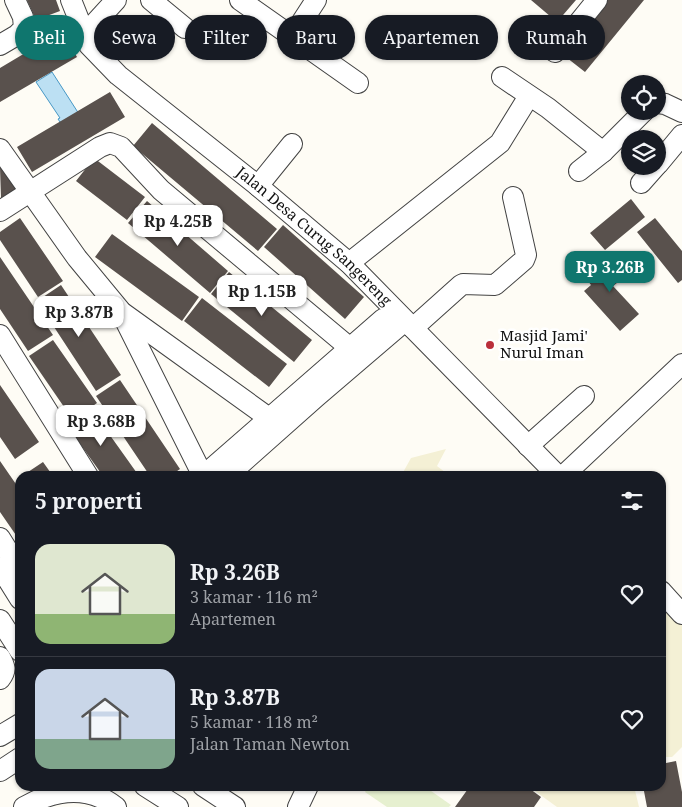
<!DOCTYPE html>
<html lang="id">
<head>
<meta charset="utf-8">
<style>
	:root { --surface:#171b24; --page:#20242c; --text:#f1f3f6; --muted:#9ea1a6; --line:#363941; --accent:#0f766e }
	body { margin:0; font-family:"Noto Serif",serif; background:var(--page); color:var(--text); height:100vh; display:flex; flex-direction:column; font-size:19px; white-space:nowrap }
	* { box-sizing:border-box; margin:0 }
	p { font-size:16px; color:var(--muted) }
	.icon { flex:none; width:28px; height:28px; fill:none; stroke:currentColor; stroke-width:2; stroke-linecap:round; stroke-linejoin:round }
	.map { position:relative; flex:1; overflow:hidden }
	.side { position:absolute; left:15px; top:471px; width:651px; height:320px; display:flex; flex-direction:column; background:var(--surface); border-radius:15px; box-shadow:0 1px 4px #0004 }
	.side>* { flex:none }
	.hud { position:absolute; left:15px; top:15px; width:652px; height:45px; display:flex; gap:10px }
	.controls { position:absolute; left:621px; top:75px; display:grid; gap:10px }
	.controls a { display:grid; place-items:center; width:45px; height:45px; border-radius:50%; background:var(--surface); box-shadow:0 1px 4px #0004; font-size:25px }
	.price { position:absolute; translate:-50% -42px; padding:0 11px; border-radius:10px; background:#fff; color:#222; font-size:16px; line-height:32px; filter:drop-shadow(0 1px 2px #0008) }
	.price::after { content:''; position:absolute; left:50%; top:30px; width:15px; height:11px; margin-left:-8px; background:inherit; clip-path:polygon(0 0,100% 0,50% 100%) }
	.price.on { background:var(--accent); color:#fff }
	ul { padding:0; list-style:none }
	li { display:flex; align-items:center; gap:15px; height:125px; padding:0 20px }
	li+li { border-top:1px solid var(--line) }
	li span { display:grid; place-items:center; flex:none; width:140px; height:100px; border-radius:15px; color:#555 }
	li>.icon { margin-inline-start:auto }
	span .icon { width:60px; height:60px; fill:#fffc; stroke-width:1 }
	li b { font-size:21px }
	h2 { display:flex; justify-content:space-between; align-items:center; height:60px; padding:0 20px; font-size:21px }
	.pill { padding:0 18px; border-radius:22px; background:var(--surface); box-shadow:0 1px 4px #0004; font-size:18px; line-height:45px }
	.pill.on { background:var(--accent); color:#fff }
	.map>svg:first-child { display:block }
	.farmland { fill:#f4f0d5 }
	.pitch { fill:#e6f0d0 }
	.water { fill:#bce0f3; stroke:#4798c6 }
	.building { fill:#59514d }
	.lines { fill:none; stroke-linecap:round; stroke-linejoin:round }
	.minor-casing { stroke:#434343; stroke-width:22 }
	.minor { stroke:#fff; stroke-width:20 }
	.poi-dot { fill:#ba2f3b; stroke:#fff; stroke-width:2 }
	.labels { text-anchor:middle; stroke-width:5; stroke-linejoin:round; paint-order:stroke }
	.street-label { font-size:15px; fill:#101010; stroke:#fff }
	.poi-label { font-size:15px; fill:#101010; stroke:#fff; text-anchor:start }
</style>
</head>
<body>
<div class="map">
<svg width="682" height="807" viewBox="0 0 682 807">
	<rect width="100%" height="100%" fill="#fefcf5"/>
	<path class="farmland" d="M446 449 437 466 450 476H401L411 458Z
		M661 599 682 621V747L672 757H661Z
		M528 786H634L639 807H557Z"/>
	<path class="pitch" d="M368 786H424L451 805 449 807H387L365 792Z"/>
	<path class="water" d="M52 72 88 128 60 122 58 119 60 118 36 82Z"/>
	<path class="building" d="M27 0H56L60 11 36 20Z
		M531 0H576L557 22Z
		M607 0H644L585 72 562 54Z
		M62 31 77 57 0 102V68Z
		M110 92 125 117 32 172 17 147Z
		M152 123 277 229 258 251 133 146Z
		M94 158 145 197 127 220 76 181Z
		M3 167 16 189 1 198 0 168Z
		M631 199 645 217 605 250 590 233Z
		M147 201 228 271 210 293 128 223Z
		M20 218 63 281 38 297 0 240V232Z
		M655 218 682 251V280L678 283 637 232Z
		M283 225 364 297 345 319 264 247Z
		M112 234 199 297 182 321 95 257Z
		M610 255 626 276 613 286 639 314 620 331 584 291 591 285 584 276Z
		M0 257 53 335 28 351 0 309Z
		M229 272 312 340 294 362 211 294Z
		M61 285 121 375 96 391 37 301Z
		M202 298 287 364 269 387 184 321Z
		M53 340 97 403 73 420 29 356Z
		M120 380 180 469 170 476H150L96 396Z
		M0 385 39 442 15 459 0 437Z
		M92 410 139 476H103L68 427Z
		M0 461 20 490V541L0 512Z
		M43 462 53 476H22Z
		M676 761 682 792V807H647L643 786H661V764Z
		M470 786H526L541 797 534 807H455Z"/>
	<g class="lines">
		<defs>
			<g id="minor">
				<path id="s1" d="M71 0 89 45 118 75 258 186 349 263 558 476"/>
				<path d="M151 0 185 28"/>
				<path d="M240 0 358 83"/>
				<path d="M84 35 116 0"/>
				<path d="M292 37 316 0"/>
				<path d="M0 45 17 35 24 28 23 17 15 0"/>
				<path d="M555 52 597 0"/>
				<path d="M502 77 548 108 603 152"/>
				<path d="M658 103 665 104 682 112"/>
				<path d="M0 149 77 258 120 310 203 476"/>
				<path d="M658 164 682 135"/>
				<path d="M579 171 603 152 644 111"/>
				<path d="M641 183 656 166"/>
				<path d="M258 186 292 144"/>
				<path d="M0 211 100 147 110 143 121 147 161 190 350 348"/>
				<path d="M349 263 500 143 529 96"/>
				<path d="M123 313 269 418"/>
				<path d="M413 328 461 285 463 284 495 285 524 260 526 255 513 197"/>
				<path d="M0 335 88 476"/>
				<path d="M528 446 584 396"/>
				<path d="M203 476 383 319"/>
				<path d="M227 476 316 397 405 321"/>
				<path d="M563 476 682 364"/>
				<path d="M0 538 20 570"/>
				<path d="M0 567 20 599"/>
				<path d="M661 591 682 614"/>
				<path d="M0 620 20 651"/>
				<path d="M0 657C5 666 7 670 0 679"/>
				<path d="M0 736 20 724"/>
				<path d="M0 771 20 758"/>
				<path d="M145 786 178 807"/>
				<path d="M203 786 235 807"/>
				<path d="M24 807C54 790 87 784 116 807"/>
				<path d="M298 807 308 786"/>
			</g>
		</defs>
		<use href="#minor" class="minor-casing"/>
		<use href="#minor" class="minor"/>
	</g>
	<circle class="poi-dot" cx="490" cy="345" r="5"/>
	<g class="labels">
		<g class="street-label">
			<text dy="5" stroke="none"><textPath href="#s1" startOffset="344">Jalan Desa Curug Sangereng</textPath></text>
		</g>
		<g class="poi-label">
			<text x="500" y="341">Masjid Jami'<tspan x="500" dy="17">Nurul Iman</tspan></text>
		</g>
	</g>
</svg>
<div class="controls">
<a><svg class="icon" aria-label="locate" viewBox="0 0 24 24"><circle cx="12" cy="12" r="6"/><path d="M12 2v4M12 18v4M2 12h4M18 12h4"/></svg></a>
<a><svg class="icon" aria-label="layers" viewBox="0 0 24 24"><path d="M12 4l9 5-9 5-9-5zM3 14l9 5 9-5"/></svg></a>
</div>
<b class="price" style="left:178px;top:247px">Rp 4.25B</b>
<b class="price on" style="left:610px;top:293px">Rp 3.26B</b>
<b class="price" style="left:262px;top:317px">Rp 1.15B</b>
<b class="price" style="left:79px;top:338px">Rp 3.87B</b>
<b class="price" style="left:101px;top:447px">Rp 3.68B</b>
<div class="hud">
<a class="pill on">Beli</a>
<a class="pill">Sewa</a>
<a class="pill">Filter</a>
<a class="pill">Baru</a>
<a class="pill">Apartemen</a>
<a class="pill">Rumah</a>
</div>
<section class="side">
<h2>5 properti<svg class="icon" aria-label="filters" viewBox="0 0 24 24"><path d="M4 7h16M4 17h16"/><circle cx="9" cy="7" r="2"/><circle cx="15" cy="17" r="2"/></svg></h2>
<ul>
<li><span style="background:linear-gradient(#dfe7d0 70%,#8fb573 0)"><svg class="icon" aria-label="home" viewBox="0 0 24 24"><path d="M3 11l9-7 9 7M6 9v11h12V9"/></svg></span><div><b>Rp 3.26B</b><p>3 kamar · 116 m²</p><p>Apartemen</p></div><svg class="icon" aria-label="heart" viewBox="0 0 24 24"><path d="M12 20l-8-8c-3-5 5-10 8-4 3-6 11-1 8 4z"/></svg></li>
<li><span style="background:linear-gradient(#c9d6e8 70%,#7fa58c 0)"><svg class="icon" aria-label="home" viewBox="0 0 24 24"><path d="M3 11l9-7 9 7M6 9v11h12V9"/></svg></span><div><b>Rp 3.87B</b><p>5 kamar · 118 m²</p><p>Jalan Taman Newton</p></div><svg class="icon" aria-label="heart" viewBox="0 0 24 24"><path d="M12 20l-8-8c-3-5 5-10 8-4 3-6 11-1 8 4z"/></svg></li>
</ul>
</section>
</div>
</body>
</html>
